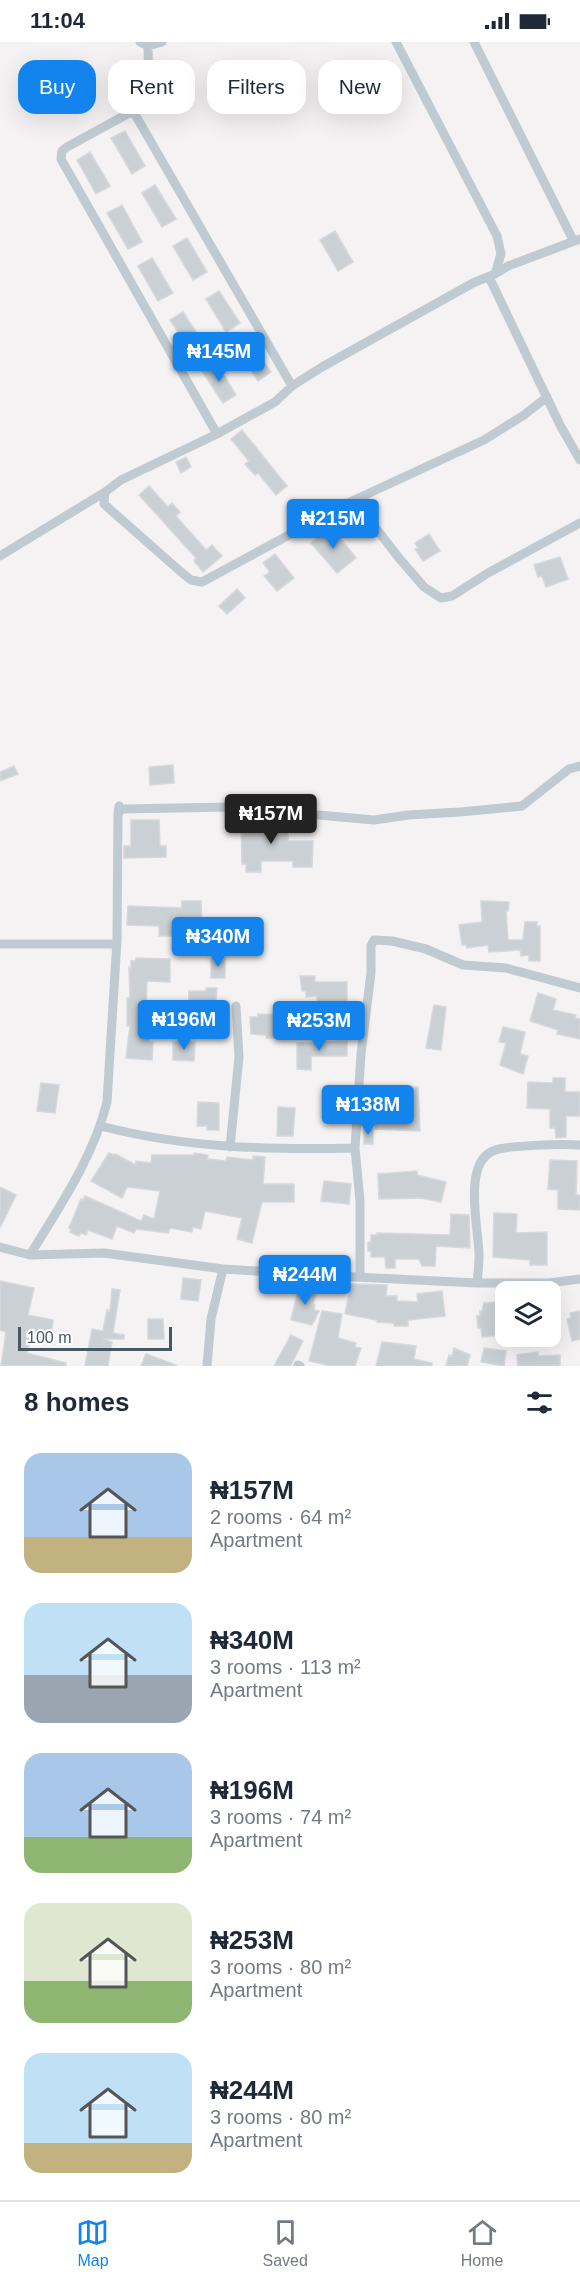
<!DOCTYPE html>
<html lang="en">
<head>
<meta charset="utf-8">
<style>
	:root { --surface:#fff; --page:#f2f2f3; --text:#1f2937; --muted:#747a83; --line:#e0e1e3; --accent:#1384ed }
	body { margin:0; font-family:Helvetica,sans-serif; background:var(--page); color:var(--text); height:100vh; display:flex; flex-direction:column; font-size:22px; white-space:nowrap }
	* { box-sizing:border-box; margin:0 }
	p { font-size:20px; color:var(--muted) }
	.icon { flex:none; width:33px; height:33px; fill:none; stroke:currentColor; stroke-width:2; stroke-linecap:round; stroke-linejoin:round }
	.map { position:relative; height:1324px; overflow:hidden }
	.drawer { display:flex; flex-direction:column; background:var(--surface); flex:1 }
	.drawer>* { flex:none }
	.guide { position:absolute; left:18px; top:18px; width:544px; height:54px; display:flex; gap:12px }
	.buttons { position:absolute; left:495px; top:1239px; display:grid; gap:12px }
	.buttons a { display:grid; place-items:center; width:66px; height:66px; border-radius:12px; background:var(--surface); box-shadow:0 6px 24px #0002; font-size:30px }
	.scale { position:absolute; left:18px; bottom:15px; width:154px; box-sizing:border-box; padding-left:6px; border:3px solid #485760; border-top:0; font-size:16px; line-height:21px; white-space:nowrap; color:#485760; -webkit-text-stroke:4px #fff; paint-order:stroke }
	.price { position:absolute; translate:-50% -51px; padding:0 14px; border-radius:6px; background:var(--accent); color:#fff; font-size:20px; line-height:39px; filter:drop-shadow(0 2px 3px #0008) }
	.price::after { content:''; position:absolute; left:50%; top:36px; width:18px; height:14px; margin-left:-9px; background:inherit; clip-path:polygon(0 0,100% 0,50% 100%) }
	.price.selected { background:#222; color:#fff }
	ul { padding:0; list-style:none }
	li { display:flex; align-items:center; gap:18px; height:150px; padding:0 24px }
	li span { display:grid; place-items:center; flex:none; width:168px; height:120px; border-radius:18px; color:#555 }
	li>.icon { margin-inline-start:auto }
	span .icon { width:72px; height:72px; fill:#fffc; stroke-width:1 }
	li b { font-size:26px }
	h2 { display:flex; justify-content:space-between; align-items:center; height:72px; padding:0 24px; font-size:26px }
	.pill { padding:0 21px; border-radius:18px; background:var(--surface); box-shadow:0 6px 24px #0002; font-size:21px; line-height:54px }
	.pill.selected { background:var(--accent); color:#fff }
	.status { display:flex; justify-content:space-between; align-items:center; height:42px; padding:0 30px; background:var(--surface); direction:ltr }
	.status svg { height:16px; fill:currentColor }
	.dock { display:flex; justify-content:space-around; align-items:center; height:84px; border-top:2px solid var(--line); background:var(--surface); font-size:16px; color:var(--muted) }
	.dock a { display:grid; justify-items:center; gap:3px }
	.dock .selected { color:var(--accent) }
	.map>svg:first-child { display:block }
	.building { fill:#cbd0d4; stroke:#d5d8dd; stroke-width:1.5 }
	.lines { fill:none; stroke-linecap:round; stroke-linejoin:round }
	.minor { stroke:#bfcad1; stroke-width:9 }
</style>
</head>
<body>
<div class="status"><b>11:04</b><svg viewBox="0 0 49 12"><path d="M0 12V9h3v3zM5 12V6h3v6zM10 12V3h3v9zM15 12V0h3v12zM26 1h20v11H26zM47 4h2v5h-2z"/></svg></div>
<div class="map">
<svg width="580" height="1324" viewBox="0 0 580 1324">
	<rect width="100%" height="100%" fill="#f4f2f2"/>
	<path class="building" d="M125 89 145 124 132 132 111 96Z
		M90 110 110 144 96 152 77 118Z
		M155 143 176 177 162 185 142 151Z
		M122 163 142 200 128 207 107 171Z
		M335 189 353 220 338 229 320 198Z
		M187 196 207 230 193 238 173 204Z
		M152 216 173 251 158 259 138 224Z
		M219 249 240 281 226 290 206 257Z
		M183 270 204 302 191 310 170 278Z
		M250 300 271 330 258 339 238 308Z
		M216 320 236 353 223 361 202 329Z
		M242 388 287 444 276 453 258 431 255 433 245 422 249 419 231 397Z
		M186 415 191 425 181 431 176 420Z
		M149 444 168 465 172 461 180 470 176 474 206 508 212 503 222 514 203 530 194 519 196 516 139 453Z
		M331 485 356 516 337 531 311 501 317 496 316 494Z
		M429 492 440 509 423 519 415 507 418 506 415 501Z
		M275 512 294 536 277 549 264 534 270 530 263 521Z
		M560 515 568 537 546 545 542 534 538 535 534 523Z
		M237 547 245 556 227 572 219 564Z
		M173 723 174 741 150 743 149 725Z
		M14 724 18 732 0 739V730Z
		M241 774 261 775V780H281V783H288V799H313L312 825H293V819H261V830H246V822H242Z
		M131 778H159L160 804H166V815L124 816V804H131Z
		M182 859H201L202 885 174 884V894H159V884L127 883 128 864 182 866Z
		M481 859 509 860 508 869H506L508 898H523L525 880H537V884H540V919H529V913L521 914 520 908 489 910 488 903 467 906 466 903H462L459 883 482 880Z
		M136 916 170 917V940L147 939 146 970 150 971 149 1000H153L152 1018 126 1016 130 984H127V956H130L129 925 131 926V919H136Z
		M211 917H225V936H211Z
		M300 934H315V940H347V961H317V954L306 955V949H302Z
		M206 946H217L213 993 188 992 189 949H206Z
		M538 951 556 957 553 968 576 973 575 976 580 977V997L557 992 558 988 530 979Z
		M434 963 446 965 441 1008 426 1006Z
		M258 972 280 973 279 996H266V993L251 992 250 975H258Z
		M503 985 525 990 520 1012 528 1014 523 1032 500 1023 506 1001 499 1000Z
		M347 999V1014H311V1028L297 1027V1001Z
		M173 1000H195L194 1019 173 1018Z
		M553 1036H565V1050H580V1074H566V1095L556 1096 555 1086H550V1067L527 1066 528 1040 553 1041Z
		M41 1041 59 1043 55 1071 37 1069Z
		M418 1045 420 1089 375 1087 374 1047Z
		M198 1060 219 1061V1088H207V1084H197Z
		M278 1065 295 1066 293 1094H277Z
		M364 1087H373V1102H364Z
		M109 1111 114 1113 115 1112 136 1123V1119L151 1121 152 1113H194V1111L208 1113 207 1117 226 1119 227 1115 253 1118V1114L265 1115 263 1142H294V1160H262L252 1201 237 1197 242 1176 205 1169 201 1187 193 1185 192 1190 170 1186 168 1191 136 1187 134 1191 117 1184 112 1197 88 1188 86 1193 81 1191 79 1194 70 1190 71 1187 69 1186 81 1157 83 1158 85 1154 141 1179 144 1173 154 1177 160 1149 127 1145 122 1156 91 1139Z
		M550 1118 577 1119 576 1153H580V1168L558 1167V1148L548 1147Z
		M417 1129V1133L446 1140 441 1160 421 1156 379 1157 378 1132Z
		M324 1139 351 1142 349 1162 321 1159Z
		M0 1145 16 1153 0 1186Z
		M494 1171 517 1172 516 1191 547 1190V1223H530V1218L493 1215Z
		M451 1172 469 1173 470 1206 436 1204 435 1224H422L419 1217H395V1226H386L385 1215H371V1209H368V1200H371V1193H377V1191L450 1193Z
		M183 1236 201 1238 198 1259 181 1257Z
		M0 1239 34 1246 28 1273 53 1278 51 1297 31 1294 27 1311 66 1321V1324H1L6 1290 0 1288Z
		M351 1242 387 1243 386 1254H397V1259L418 1260 417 1252 442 1249 445 1274 408 1278V1284H394V1281L377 1280V1278L345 1272Z
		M299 1244 317 1248 313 1263H315L314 1268 319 1269 312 1283 291 1278Z
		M112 1247 120 1248 113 1291 124 1293V1297H103L112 1300 108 1324H85L92 1287 103 1289 107 1268 110 1269Z
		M501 1260 503 1293 482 1295 481 1286H478L477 1274H480V1269H482L484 1261Z
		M322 1269 342 1272 338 1296 356 1301 355 1305 361 1306 355 1324H331L309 1319Z
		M580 1269V1297L572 1299 567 1277 571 1276 570 1271Z
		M148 1277H163L164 1297H148Z
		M291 1293 303 1299 292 1321 290 1324H274Z
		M382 1300 416 1304 414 1317 432 1321V1324H376Z
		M454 1306 470 1313 467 1324H446L449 1313 452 1314Z
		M484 1306 506 1309 504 1324 481 1320Z
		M538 1310V1314L560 1313V1324H518L517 1313Z
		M146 1312 176 1323V1324H141Z"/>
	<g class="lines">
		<path class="minor" d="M140 0 148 4 162 0
			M396 0 497 194 501 212 495 232
			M474 0 573 198
			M148 4 149 47 133 69 67 105 62 109 61 117 217 392
			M133 69 292 344
			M489 235 560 383 580 418
			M547 355 524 373 484 398 348 461 202 540 191 538 181 530 104 462 105 450 121 438 217 392 275 360 292 344 322 325 473 241 495 232 508 224 580 197
			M354 458 399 516 424 545 441 556 452 554 488 531 580 481
			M0 514 105 450
			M0 902H117
			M101 1084C184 1106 269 1108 355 1106
			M230 1105 239 1015 236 964
			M0 1205 30 1213 104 1211 223 1227 355 1235 477 1241H549L580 1237
			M30 1213C60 1164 93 1116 107 1060L117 898 118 772 119 764V770L123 767 229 765 374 778 408 773 460 770 522 764 569 727 580 724
			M360 1235V1159L355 1106 361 1012 371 931V904L374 898 392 899 426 907 463 923 506 926 580 946
			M477 1241C478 1232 479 1222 479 1213 479 1188 462 1122 493 1109 505 1103 564 1102 580 1103
			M298 1323 300 1324
			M207 1324 211 1277 223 1227"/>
	</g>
</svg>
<div class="buttons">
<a><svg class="icon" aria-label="layers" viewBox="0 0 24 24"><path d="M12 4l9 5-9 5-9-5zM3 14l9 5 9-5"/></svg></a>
</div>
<div class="scale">100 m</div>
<b class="price" style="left:219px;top:341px">₦145M</b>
<b class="price" style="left:333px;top:508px">₦215M</b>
<b class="price selected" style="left:271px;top:803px">₦157M</b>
<b class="price" style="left:218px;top:926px">₦340M</b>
<b class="price" style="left:184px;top:1009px">₦196M</b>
<b class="price" style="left:319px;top:1010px">₦253M</b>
<b class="price" style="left:368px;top:1094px">₦138M</b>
<b class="price" style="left:305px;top:1264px">₦244M</b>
<div class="guide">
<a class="pill selected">Buy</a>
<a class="pill">Rent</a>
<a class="pill">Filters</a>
<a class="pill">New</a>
</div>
</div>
<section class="drawer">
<h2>8 homes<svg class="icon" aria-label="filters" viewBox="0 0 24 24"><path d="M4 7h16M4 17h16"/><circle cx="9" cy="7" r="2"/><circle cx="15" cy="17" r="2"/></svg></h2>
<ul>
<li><span style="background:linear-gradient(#a9c7e8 70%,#c2b280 0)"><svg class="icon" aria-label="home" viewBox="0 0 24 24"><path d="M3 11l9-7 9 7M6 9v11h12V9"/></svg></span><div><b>₦157M</b><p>2 rooms · 64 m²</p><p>Apartment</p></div></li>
<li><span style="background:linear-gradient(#bfe0f5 60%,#9aa5b1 0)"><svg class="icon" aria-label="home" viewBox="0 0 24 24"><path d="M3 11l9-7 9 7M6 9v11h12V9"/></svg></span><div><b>₦340M</b><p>3 rooms · 113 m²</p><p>Apartment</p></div></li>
<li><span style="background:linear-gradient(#a9c7e8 70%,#8fb573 0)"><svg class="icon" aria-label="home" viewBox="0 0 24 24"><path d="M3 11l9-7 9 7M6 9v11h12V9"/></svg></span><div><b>₦196M</b><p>3 rooms · 74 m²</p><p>Apartment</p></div></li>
<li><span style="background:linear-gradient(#dfe7d0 65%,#8fb573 0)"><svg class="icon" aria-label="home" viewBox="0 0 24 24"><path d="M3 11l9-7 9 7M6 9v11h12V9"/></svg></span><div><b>₦253M</b><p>3 rooms · 80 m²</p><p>Apartment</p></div></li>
<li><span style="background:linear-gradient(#bfe0f5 75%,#c2b280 0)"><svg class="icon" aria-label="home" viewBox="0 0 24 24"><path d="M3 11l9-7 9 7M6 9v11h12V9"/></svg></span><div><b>₦244M</b><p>3 rooms · 80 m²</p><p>Apartment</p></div></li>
</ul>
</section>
<nav class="dock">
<a class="selected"><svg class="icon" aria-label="map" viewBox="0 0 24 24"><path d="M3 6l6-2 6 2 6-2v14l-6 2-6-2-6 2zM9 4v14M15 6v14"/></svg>Map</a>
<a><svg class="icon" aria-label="saved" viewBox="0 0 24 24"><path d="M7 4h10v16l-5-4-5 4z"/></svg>Saved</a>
<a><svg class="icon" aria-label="home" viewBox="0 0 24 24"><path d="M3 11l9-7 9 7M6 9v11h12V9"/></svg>Home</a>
</nav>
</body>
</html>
